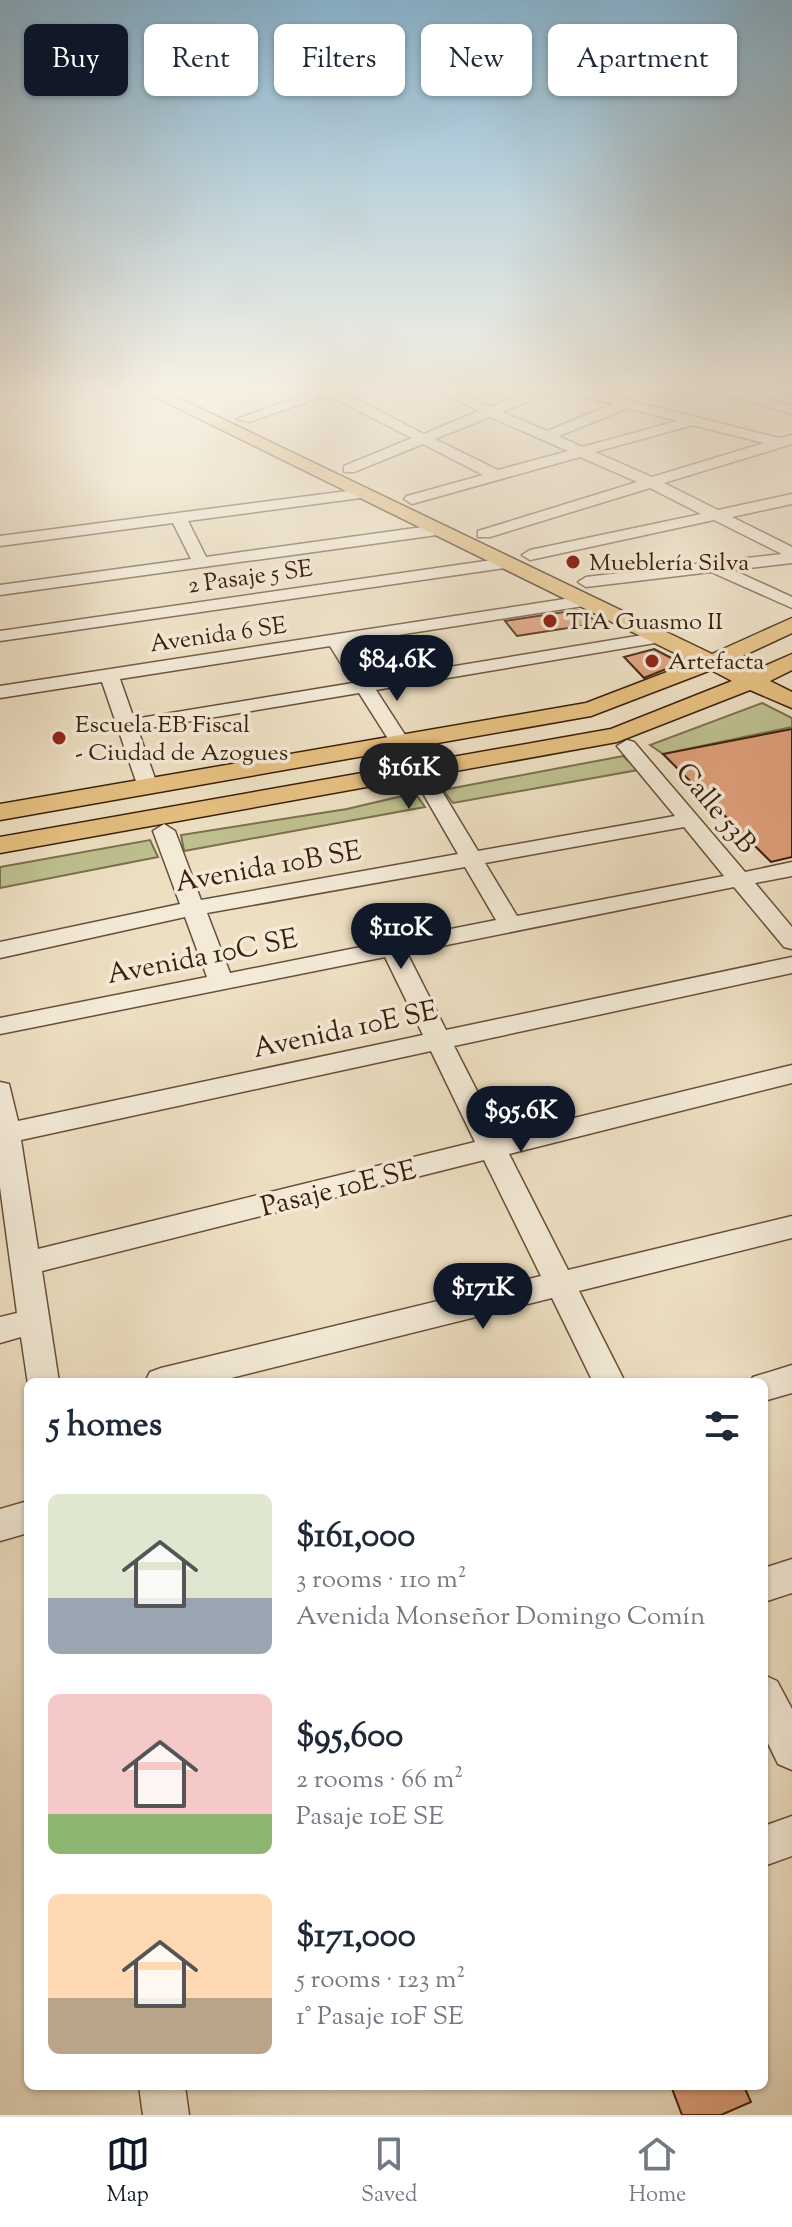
<!DOCTYPE html>
<html lang="en">
<head>
<meta charset="utf-8">
<style>
	:root { --surface:#fff; --page:#f2f2f3; --text:#1f2937; --muted:#747a83; --line:#e0e1e3; --accent:#111827 }
	body { margin:0; font-family:"Sorts Mill Goudy",serif; background:var(--page); color:var(--text); height:100vh; display:flex; flex-direction:column; font-size:30px; white-space:nowrap }
	* { box-sizing:border-box; margin:0 }
	p { font-size:26px; color:var(--muted) }
	.icon { flex:none; width:44px; height:44px; fill:none; stroke:currentColor; stroke-width:2; stroke-linecap:round; stroke-linejoin:round }
	.map { position:relative; flex:1; overflow:hidden }
	.panel { position:absolute; left:24px; top:1378px; width:744px; height:712px; display:flex; flex-direction:column; background:var(--surface); border-radius:12px; box-shadow:0 2px 6px #0004 }
	.panel>* { flex:none }
	.top-card { position:absolute; left:24px; top:24px; width:744px; height:72px; display:flex; gap:16px }
	.price { position:absolute; translate:-50% -68px; padding:0 18px; border-radius:28px; background:var(--accent); color:#fff; font-size:26px; line-height:52px; filter:drop-shadow(0 2px 4px #0008) }
	.price::after { content:''; position:absolute; left:50%; top:48px; width:24px; height:18px; margin-left:-12px; background:inherit; clip-path:polygon(0 0,100% 0,50% 100%) }
	.price.active { background:#222; color:#fff }
	ul { padding:0; list-style:none }
	li { display:flex; align-items:center; gap:24px; height:200px; padding:0 24px }
	li span { display:grid; place-items:center; flex:none; width:224px; height:160px; border-radius:12px; color:#555 }
	li>.icon { margin-inline-start:auto }
	span .icon { width:96px; height:96px; fill:#fffc; stroke-width:1 }
	li b { font-size:34px }
	h2 { display:flex; justify-content:space-between; align-items:center; height:96px; padding:0 24px; font-size:34px }
	.chip { padding:0 28px; border-radius:12px; background:var(--surface); box-shadow:0 2px 6px #0004; font-size:28px; line-height:72px }
	.chip.active { background:var(--accent); color:#fff }
	.dock { display:flex; justify-content:space-around; align-items:center; height:112px; border-top:2px solid var(--line); background:var(--surface); font-size:22px; color:var(--muted) }
	.dock a { display:grid; justify-items:center; gap:4px }
	.dock .active { color:var(--accent) }
	.map>svg:first-child { display:block }
	.green { fill:#bec08f; stroke:#7c704d; stroke-width:2 }
	.building { fill:#df9f7a; stroke:#3b1f0b; stroke-width:2 }
	.lines { fill:none; stroke-linecap:round; stroke-linejoin:round }
	.minor-casing { stroke:#684f39; stroke-width:3 }
	.major-casing { stroke:#3b1f0b; stroke-width:3 }
	.minor { fill:#f3ead7; fill-rule:evenodd }
	.major { fill:#e6c081; fill-rule:evenodd }
	.poi-dot { fill:#8f2418; stroke:#f3ead7; stroke-width:3 }
	.labels { text-anchor:middle; stroke-width:7; stroke-linejoin:round; paint-order:stroke }
	.far-poi-label { font-size:24px; fill:#3b1f0b; stroke:#f3ead7; text-anchor:start }
	.far-street-label { font-size:24px; fill:#3b1f0b; stroke:#f3ead7 }
	.street-label { font-size:28px; fill:#3b1f0b; stroke:#f3ead7 }
</style>
</head>
<body>
<div class="map">
<svg width="792" height="2115" viewBox="0 0 792 2115">
	<rect width="100%" height="100%" fill="#eddfc2"/>
	<filter id="stains"><feTurbulence type="fractalNoise" baseFrequency=".0025" numOctaves="4"/><feColorMatrix values="0 0 0 0 .2 0 0 0 0 .09 0 0 0 0 .02 0 0 0 .5 -.17"/></filter>
	<radialGradient id="worn" r=".72"><stop offset=".6" stop-color="#630" stop-opacity="0"/><stop offset="1" stop-color="#630" stop-opacity=".3"/></radialGradient>
	<path class="green" d="M762 703 792 718V727L663 754 650 745Z
		M623 756 638 770 453 803 443 790Z
		M415 793 425 807 184 851 181 835 347 809Z
		M150 840 158 857 0 888V867Z"/>
	<path class="building" d="M577 610 600 623 517 636 505 621Z
		M654 649 681 663 644 678 624 657Z
		M792 729V857L771 862 663 754Z
		M671 2086H744L751 2102 721 2115H682Z"/>
	<g class="lines">
		<defs>
			<path id="minor" d="M314 387H346L340 391 424 434 479 411 428 387H446L491 407 539 387H576L779 438 792 435V444L664 483 718 510 792 494V504L732 517 792 547V563L733 570 792 597V608L711 572 586 587 578 582 586 577 782 554 714 520 530 560 522 555 530 550 701 514 650 488 490 537H478V531L637 482 580 457 412 504 404 499 407 496 483 475 423 444 354 472H344V466L412 438 327 395 249 422 237 419 317 390ZM556 390 613 404 547 431 502 412ZM628 408 677 421 582 447 559 436ZM490 417 568 451 498 470 435 439ZM693 425 764 443 652 477 595 452Z
				M700 387H722L792 406V414Z
				M363 489 371 494 368 497 188 521 206 557 437 525 445 530 437 535 0 595V585L191 559 173 523 0 546V536Z
				M506 558 512 559 514 563 512 567 0 641V631Z
				M584 596 590 597 593 601 590 605 347 643 370 680 661 632 670 637 661 642 376 690 409 741 399 747 392 745 359 693 138 730 158 787 148 793 138 787 102 682 0 698V686ZM330 646 353 683 134 719 120 679Z
				M627 740 634 742 745 872 792 862V876L755 883 792 927V949L784 947 734 887 407 953 446 1030 792 957V973L454 1046 500 1136 792 1065V1083L509 1154 568 1270 792 1216V1238L579 1291 625 1382H593L552 1298 215 1382H145L150 1372 161 1368 541 1276 484 1160 42 1271 59 1382 28 1384 21 1337 0 1343V1317L17 1313 0 1187V1082L9 1084 18 1121 423 1035 385 957 0 1034V1018L207 977 185 917 0 958V942L180 904 153 831 164 824 175 831 201 900 458 854 417 783 427 777 437 783 478 851 675 816 617 746ZM684 827 724 876 517 916 485 863ZM465 867 496 920 230 973 207 913ZM431 1051 475 1142 38 1249 21 1140Z
				M792 1365V1393L764 1401V1382H750L753 1377Z
				M28 1501V1533L0 1541V1509Z
				M792 1559V1593L764 1602V1568Z
				M764 1675 777 1681 792 1709V1770L778 1764 764 1735Z
				M792 1816V1856L764 1866V1826Z
				M139 2086H185L189 2115H143Z"/>
			<path id="major" d="M135 387H156L712 654 792 618V633L730 662 751 672 792 654V670L770 681 792 692V708L750 690 617 742 0 853V837L611 729 732 681 711 670 591 716 0 820V804L586 703 693 662Z"/>
		</defs>
		<use href="#minor" class="minor-casing"/>
		<use href="#major" class="major-casing"/>
		<use href="#minor" class="minor"/>
		<use href="#major" class="major"/>
	</g>
	<linearGradient id="sky" x2="0" y2="1"><stop stop-color="#88b7d4"/><stop offset="0.57" stop-color="#f7f1e4"/><stop offset="1" stop-color="#f7f1e4" stop-opacity="0"/></linearGradient>
	<rect width="792" height="683" fill="url(#sky)"/>
	<g class="poi-dot">
		<circle cx="573" cy="562" r="8"/>
		<circle cx="550" cy="621" r="8"/>
		<circle cx="652" cy="661" r="8"/>
		<circle cx="59" cy="738" r="8"/>
	</g>
	<g class="labels">
		<g class="far-poi-label">
			<text x="589" y="570">Mueblería Silva</text>
			<text x="566" y="629">TIA Guasmo II</text>
			<text x="668" y="669">Artefacta</text>
			<text x="75" y="732">Escuela EB Fiscal<tspan x="75" dy="28">- Ciudad de Azogues</tspan></text>
		</g>
		<g class="far-street-label">
			<text transform="translate(250 576) rotate(-8)" y="8">2 Pasaje 5 SE</text>
			<text transform="translate(218 634) rotate(-8)" y="8">Avenida 6 SE</text>
		</g>
		<g class="street-label">
			<text transform="translate(717 807) rotate(50)" y="10">Calle 53B</text>
			<text transform="translate(268 865) rotate(-10)" y="10">Avenida 10B SE</text>
			<text transform="translate(202 955) rotate(-11)" y="10">Avenida 10C SE</text>
			<text transform="translate(345 1028) rotate(-12)" y="10">Avenida 10E SE</text>
			<text transform="translate(338 1187) rotate(-14)" y="10">Pasaje 10E SE</text>
		</g>
	</g>
	<rect width="100%" height="100%" filter="url(#stains)"/>
	<rect width="100%" height="100%" fill="url(#worn)"/>
</svg>
<b class="price" style="left:397px;top:703px">$84.6K</b>
<b class="price active" style="left:409px;top:811px">$161K</b>
<b class="price" style="left:401px;top:971px">$110K</b>
<b class="price" style="left:521px;top:1154px">$95.6K</b>
<b class="price" style="left:483px;top:1331px">$171K</b>
<div class="top-card">
<a class="chip active">Buy</a>
<a class="chip">Rent</a>
<a class="chip">Filters</a>
<a class="chip">New</a>
<a class="chip">Apartment</a>
</div>
<section class="panel">
<h2>5 homes<svg class="icon" aria-label="filters" viewBox="0 0 24 24"><path d="M4 7h16M4 17h16"/><circle cx="9" cy="7" r="2"/><circle cx="15" cy="17" r="2"/></svg></h2>
<ul>
<li><span style="background:linear-gradient(#dfe7d0 65%,#9aa5b1 0)"><svg class="icon" aria-label="home" viewBox="0 0 24 24"><path d="M3 11l9-7 9 7M6 9v11h12V9"/></svg></span><div><b>$161,000</b><p>3 rooms · 110 m²</p><p>Avenida Monseñor Domingo Comín</p></div></li>
<li><span style="background:linear-gradient(#f6c9c9 75%,#8fb573 0)"><svg class="icon" aria-label="home" viewBox="0 0 24 24"><path d="M3 11l9-7 9 7M6 9v11h12V9"/></svg></span><div><b>$95,600</b><p>2 rooms · 66 m²</p><p>Pasaje 10E SE</p></div></li>
<li><span style="background:linear-gradient(#ffd9b3 65%,#b9a48a 0)"><svg class="icon" aria-label="home" viewBox="0 0 24 24"><path d="M3 11l9-7 9 7M6 9v11h12V9"/></svg></span><div><b>$171,000</b><p>5 rooms · 123 m²</p><p>1° Pasaje 10F SE</p></div></li>
</ul>
</section>
</div>
<nav class="dock">
<a class="active"><svg class="icon" aria-label="map" viewBox="0 0 24 24"><path d="M3 6l6-2 6 2 6-2v14l-6 2-6-2-6 2zM9 4v14M15 6v14"/></svg>Map</a>
<a><svg class="icon" aria-label="saved" viewBox="0 0 24 24"><path d="M7 4h10v16l-5-4-5 4z"/></svg>Saved</a>
<a><svg class="icon" aria-label="home" viewBox="0 0 24 24"><path d="M3 11l9-7 9 7M6 9v11h12V9"/></svg>Home</a>
</nav>
</body>
</html>
